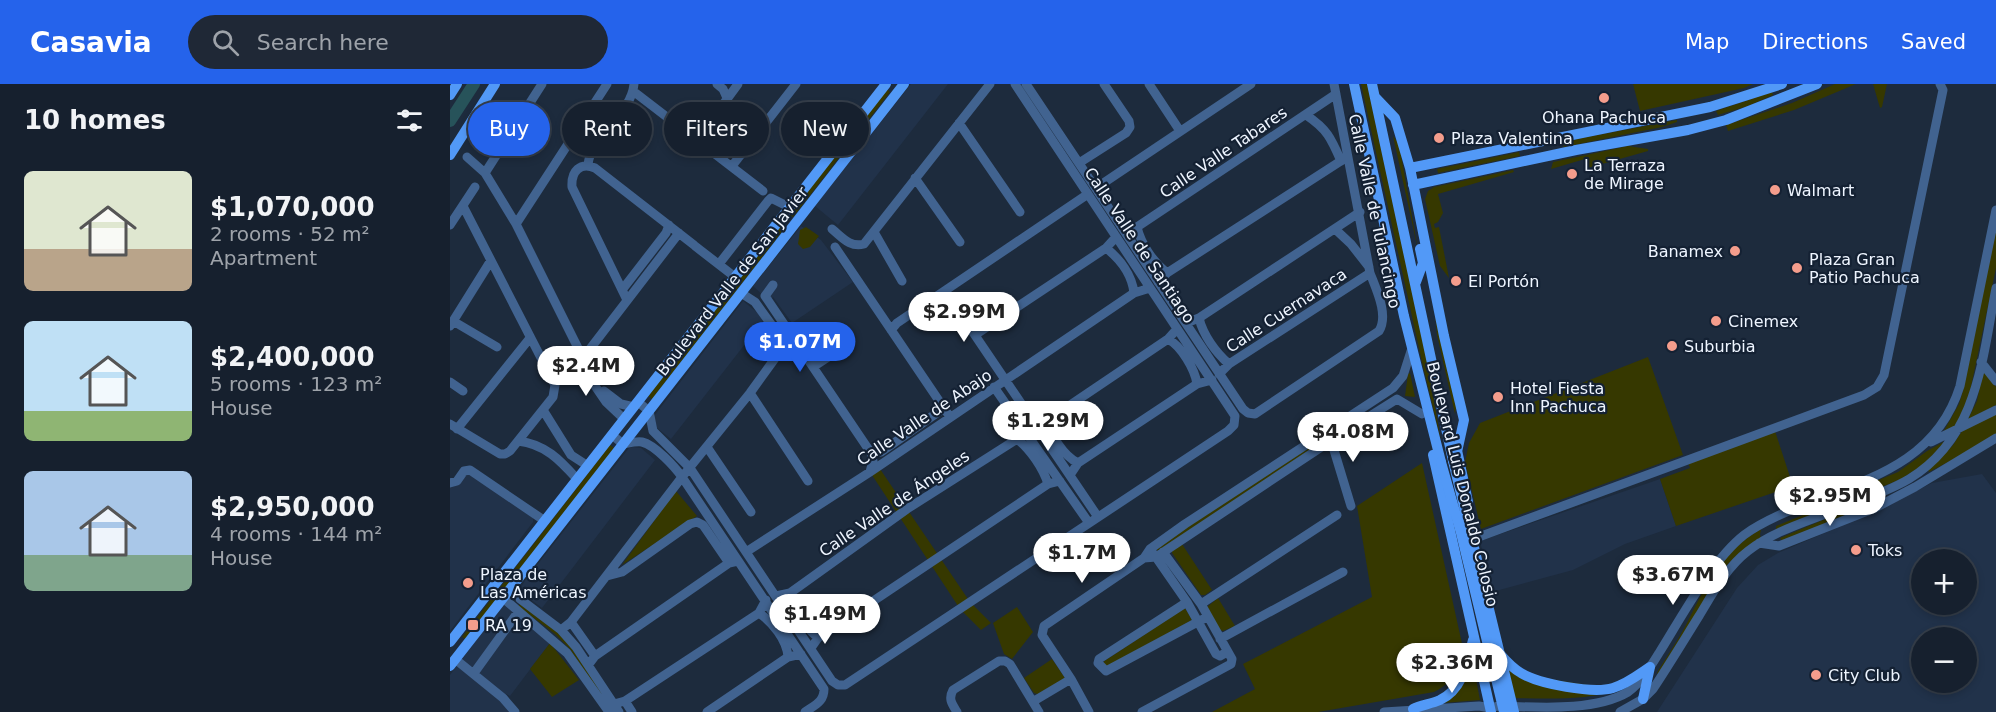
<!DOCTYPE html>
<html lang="en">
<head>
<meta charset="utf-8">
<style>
	:root { --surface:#16202e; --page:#1f2836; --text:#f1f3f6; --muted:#9ea3aa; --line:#353e4a; --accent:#2563eb }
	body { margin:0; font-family:"DejaVu Sans",sans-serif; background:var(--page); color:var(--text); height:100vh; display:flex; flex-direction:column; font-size:22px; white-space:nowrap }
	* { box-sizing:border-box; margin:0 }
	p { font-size:20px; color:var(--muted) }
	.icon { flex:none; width:33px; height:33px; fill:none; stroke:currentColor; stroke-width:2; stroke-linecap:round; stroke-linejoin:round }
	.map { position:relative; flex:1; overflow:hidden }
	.sheet { display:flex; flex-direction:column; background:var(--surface); width:450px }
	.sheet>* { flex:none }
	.top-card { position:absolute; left:18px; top:18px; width:570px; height:54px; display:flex; gap:12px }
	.tools { position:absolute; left:1461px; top:465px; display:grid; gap:12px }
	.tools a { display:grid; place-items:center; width:66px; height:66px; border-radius:50%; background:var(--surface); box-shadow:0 3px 9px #0003,0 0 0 2px var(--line); font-size:30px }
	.price { position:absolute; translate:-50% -51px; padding:0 14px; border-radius:21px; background:#fff; color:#222; font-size:20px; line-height:39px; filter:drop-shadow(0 2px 3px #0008) }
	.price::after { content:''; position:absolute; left:50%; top:36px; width:18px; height:14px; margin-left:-9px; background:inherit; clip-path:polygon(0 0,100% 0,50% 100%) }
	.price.active { background:var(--accent); color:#fff }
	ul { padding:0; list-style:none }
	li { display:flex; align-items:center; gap:18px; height:150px; padding:0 24px }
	li span { display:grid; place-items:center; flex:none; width:168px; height:120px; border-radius:9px; color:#555 }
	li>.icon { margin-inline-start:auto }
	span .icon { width:72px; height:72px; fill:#fffc; stroke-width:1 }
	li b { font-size:26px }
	h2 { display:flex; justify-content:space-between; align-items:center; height:72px; padding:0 24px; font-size:26px }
	.chip { padding:0 21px; border-radius:27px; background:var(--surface); box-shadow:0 3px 9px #0003,0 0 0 2px var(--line); font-size:21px; line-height:54px }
	.chip.active { background:var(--accent); color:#fff }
	header { display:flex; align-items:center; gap:36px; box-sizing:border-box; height:84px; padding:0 30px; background:var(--accent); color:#fff }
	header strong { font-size:28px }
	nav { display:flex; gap:33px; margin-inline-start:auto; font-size:21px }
	.search { width:420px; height:54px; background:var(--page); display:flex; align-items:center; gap:15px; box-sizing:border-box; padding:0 21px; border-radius:33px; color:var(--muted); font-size:22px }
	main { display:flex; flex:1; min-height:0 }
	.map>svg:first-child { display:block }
	.built { fill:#21324a; fill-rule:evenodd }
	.green { fill:#363800 }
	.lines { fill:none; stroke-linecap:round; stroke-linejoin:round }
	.river { stroke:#27535a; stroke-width:12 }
	.minor { stroke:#416390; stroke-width:9 }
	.major { stroke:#5299f7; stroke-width:10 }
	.major-bridge { stroke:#5299f7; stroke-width:10 }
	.poi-dot { fill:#f49d8c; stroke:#142133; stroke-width:2 }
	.labels { text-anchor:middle; stroke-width:4.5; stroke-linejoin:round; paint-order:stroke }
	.poi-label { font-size:16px; fill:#eef5ff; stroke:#142133; text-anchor:start }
	.street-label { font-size:16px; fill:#eef5ff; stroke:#142133 }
</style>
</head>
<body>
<header>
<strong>Casavia</strong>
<div class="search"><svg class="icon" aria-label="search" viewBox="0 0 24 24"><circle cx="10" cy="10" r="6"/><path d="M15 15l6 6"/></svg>Search here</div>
<nav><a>Map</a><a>Directions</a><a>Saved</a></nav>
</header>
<main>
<section class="sheet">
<h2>10 homes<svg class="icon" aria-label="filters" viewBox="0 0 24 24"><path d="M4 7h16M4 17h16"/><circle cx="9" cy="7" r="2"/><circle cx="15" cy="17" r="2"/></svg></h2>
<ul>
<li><span style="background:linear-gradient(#dfe7d0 65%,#b9a48a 0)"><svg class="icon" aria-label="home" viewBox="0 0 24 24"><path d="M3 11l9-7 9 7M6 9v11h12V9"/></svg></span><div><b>$1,070,000</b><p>2 rooms · 52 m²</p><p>Apartment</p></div></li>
<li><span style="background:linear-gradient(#bfe0f5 75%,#8fb573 0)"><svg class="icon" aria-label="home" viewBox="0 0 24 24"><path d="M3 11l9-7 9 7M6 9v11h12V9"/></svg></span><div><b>$2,400,000</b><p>5 rooms · 123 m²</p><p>House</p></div></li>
<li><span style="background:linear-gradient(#a9c7e8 70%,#7fa58c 0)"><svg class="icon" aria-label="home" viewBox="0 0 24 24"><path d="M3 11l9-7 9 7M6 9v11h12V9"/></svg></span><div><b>$2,950,000</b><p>4 rooms · 144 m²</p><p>House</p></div></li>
</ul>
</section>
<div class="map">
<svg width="1546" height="628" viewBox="0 0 1546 628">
	<rect width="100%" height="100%" fill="#1d2b3d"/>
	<path class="built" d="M461 0H498L388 141 365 122Z
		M351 142 371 156 403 198 342 239 323 213 319 217 303 202Z
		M293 217 308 229 313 237 221 355 207 344 204 332Z
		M183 363 191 364 205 376 92 524 69 507 76 495 179 364Z
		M17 389 83 433V438L0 547V404L9 400Z
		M1532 390 1546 409V628H1207L1287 504 1308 481 1328 469 1428 426 1482 399ZM1472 476H1516V520H1472ZM1472 554H1516V598H1472Z
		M1210 395 1226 442 1175 460 1123 486 1042 508 1030 457Z
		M53 520 100 559 60 612 56 610 51 617 59 628H0V591Z"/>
	<path class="green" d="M911 0H917L977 277 991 357 972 278Z
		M1183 0H1303L1294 4 1190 27Z
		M1385 0H1406L1344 26 1278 47 1276 41 1342 19Z
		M1423 0H1437L1432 23 1430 24Z
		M437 5 440 8 343 133 339 131Z
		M1322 8 1323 11 1298 22 1268 31 1266 27Z
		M1227 36V38L1212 43 1114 63 1113 61 1127 55Z
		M943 52 949 60 968 166Z
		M1178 62 1198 65V67L1138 84 1135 75 1101 85 1103 78Z
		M1069 68 1070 72 988 89 987 85Z
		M1063 86 1064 88 988 110 993 129 988 138 984 140 985 144 989 143 999 194 990 182 975 115 978 107 984 103Z
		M330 143 333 146 202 315 198 312Z
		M356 143 369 152 360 163 353 165 348 160 350 146Z
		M1546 143V184L1518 317 1506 343 1491 352 1509 320 1514 303Z
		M985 231 1006 323 1005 330 987 251Z
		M1198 273 1233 371 1031 445 1015 378 1019 359 1030 339Z
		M1533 287 1546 303V321L1517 337 1527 317Z
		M960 289 965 313 955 312 958 290Z
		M1546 330V353L1479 388 1478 386 1503 361 1512 347Z
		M1324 344 1343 402 1226 442 1210 395 1240 384 1237 376Z
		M873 352 875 356 708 467 705 464Z
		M1497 356 1473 381 1451 395 1326 446V442L1382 419 1397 409 1448 388 1477 367Z
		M160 361 164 364 16 555 12 553Z
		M972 379 1013 564C1010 584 1003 599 984 608L868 628H762L805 605 793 580 922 513 907 422Z
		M428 382 520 518 541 539 531 546 510 525 420 388Z
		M226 407 247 432 172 481Z
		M1428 413 1430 414 1428 417 1336 456 1332 457 1330 454Z
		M1311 445 1310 451 1311 454 1288 470 1277 481 1208 590 1207 589C1217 572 1229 555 1238 537 1257 499 1272 468 1311 445Z
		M732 460 762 506 755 511H751L722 469V466Z
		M768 514 785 542 773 547 770 546 757 523Z
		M70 520 107 548 121 563 165 628H162L120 565 105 550 68 522Z
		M567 523 583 548 562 575 554 570 543 539Z
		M735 524 742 536 656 583 653 578Z
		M100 559 129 596 102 613 80 585Z
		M1022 574 1030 616 993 619Z
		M602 575 615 594 588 610 584 609 574 594Z
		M1058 585 1066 590 1171 606C1136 616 1101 615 1065 614Z"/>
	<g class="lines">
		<path class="river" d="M0 37 24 0"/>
		<path class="minor" d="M267 0 273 5 277 14
			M576 0 793 325 798 329 805 330 929 247C939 231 926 205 920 189L884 0
			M699 0 730 47
			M183 7 313 107
			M856 31C877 45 881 54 891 77
			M509 39 570 128
			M247 56 288 0
			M17 73 35 89 66 140 133 274 145 302 156 318 174 335
			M629 79 676 49 680 43 679 37 654 0
			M138 81C141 49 181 32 184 0
			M282 82 346 0
			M35 89 92 0
			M465 94 510 158
			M646 104 801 0
			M66 140 157 0
			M0 141 25 103
			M687 143C691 160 703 178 717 189
			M382 145C392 153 400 164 414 160L540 0
			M885 145 901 160 919 183
			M674 146 687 143 886 10
			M424 148 452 197
			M245 162 285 193
			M385 163 500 333
			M656 164C670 175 682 191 684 209
			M269 180 318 117 321 114 339 123
			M708 198 717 189 897 73
			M323 201 315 212 421 369 423 377 420 388
			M172 206 216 149 219 141
			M495 207 648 433
			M177 216 122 103C121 87 130 78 145 84L244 161
			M749 234C753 251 766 269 779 280
			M3 237 47 263
			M736 239 749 234 910 128
			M0 242 40 178
			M441 246 447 239 638 110
			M525 251 656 164 666 153
			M718 255C731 262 745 285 747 300
			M133 274 229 149
			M1531 278 1546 297
			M363 283 395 262
			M769 290 779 280 920 189
			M0 298 13 307
			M544 303 639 439
			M154 307 171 320 184 323
			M300 309 358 397
			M188 318 199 327 203 347 240 384 382 597 388 601H395L778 347 784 341 785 332 565 0
			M93 326 121 371 138 382
			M598 336C600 351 614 372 628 379
			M0 340 50 370H55L60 367 103 313 105 301 13 122
			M585 340 598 336 718 255 727 245
			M7 345 80 254
			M162 351 173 360C179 359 187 357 192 358 205 361 225 383 232 393L374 605C374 618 365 621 355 628
			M880 353 901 422
			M567 355C580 365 593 384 598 400
			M68 357C95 360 110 376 127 395
			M1481 358 1546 326
			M257 363 301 428
			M421 369 431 368 494 324
			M620 391 628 379 747 300 762 296
			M0 399 7 397 14 387 20 386 95 437
			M1026 454 1414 311 1427 303 1434 291 1493 6 1490 0
			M1309 459 1329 462 1425 424 1465 403 1546 354
			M296 468 420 388 684 209 700 204
			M703 469 737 518 766 570 770 572 777 568
			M694 474 706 473 882 356 947 315 972 330
			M157 492 172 488 240 440 247 438 253 441 279 479
			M340 509C342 526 356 543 368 554
			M326 512 340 509 457 425 567 355 575 346
			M53 514 117 569 159 628
			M70 515 111 546 126 563 169 628
			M737 518 649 575 648 579 656 587 757 533
			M751 520 887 431
			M309 529C322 538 337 556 338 573
			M121 538 145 572
			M111 546 121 538 232 393 300 309 331 266 333 260 331 254 305 218 291 209
			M770 555 893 488
			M361 564 368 554 598 400 610 397
			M5 575 53 614 65 628
			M139 580 145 572 279 479 288 477
			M24 589 68 528
			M175 617 182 628
			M584 617 621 595
			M164 620 175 617 309 529 316 516
			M257 628 338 573 351 570
			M507 628C502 620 498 615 503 606L549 577H555L560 580 589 628
			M639 628 621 595 592 551 594 542 694 474 700 465 735 440 943 304 953 292 961 267
			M692 628 781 580 782 575 751 520 713 468
			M934 628 1029 622 1040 624 1048 622C1087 623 1144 628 1178 608 1190 600 1201 582 1209 569 1231 534 1262 476 1294 451 1310 439 1331 430 1350 422 1418 395 1486 379 1510 302L1546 126
			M1170 628 1193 615 1203 605C1219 581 1234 556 1249 532 1263 509 1276 484 1298 467 1323 447 1359 437 1388 425 1412 416 1437 408 1459 395 1528 353 1532 276 1546 204"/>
		<path class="major" d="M904 0 954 232 991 378
			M922 0 1003 377
			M0 11 7 0
			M925 13 945 34 960 84 994 252 1014 336 1007 368
			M0 71 45 0
			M960 84 1260 23 1332 0
			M963 101 1126 66 1238 46 1276 36 1367 0
			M966 198 973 179 970 165
			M1007 366 1018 418
			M983 371 1041 628
			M0 558 436 0
			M1050 570C1056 577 1062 584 1071 589 1089 600 1143 610 1163 604 1177 600 1188 591 1200 583
			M0 582 454 0
			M1193 615 1200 583
			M963 625C971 621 981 620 990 616 1013 605 1017 579 1023 556"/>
		<path class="major-bridge" d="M1003 377 1064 628
			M991 378 1011 449 1054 628"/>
	</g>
	<g class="poi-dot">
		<circle cx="1154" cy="14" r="6"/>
		<circle cx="989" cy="54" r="6"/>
		<circle cx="1122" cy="90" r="6"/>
		<circle cx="1325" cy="106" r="6"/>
		<circle cx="1285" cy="167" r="6"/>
		<circle cx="1347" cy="184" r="6"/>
		<circle cx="1006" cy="197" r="6"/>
		<circle cx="1266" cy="237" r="6"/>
		<circle cx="1222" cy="262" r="6"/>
		<circle cx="1048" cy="313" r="6"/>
		<circle cx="1406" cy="466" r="6"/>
		<circle cx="18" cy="499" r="6"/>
		<rect x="17" y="535" width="12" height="12" rx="3"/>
		<circle cx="1366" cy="591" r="6"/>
	</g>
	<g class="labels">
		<g class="poi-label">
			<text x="1154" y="39" text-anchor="middle">Ohana Pachuca</text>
			<text x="1001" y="60">Plaza Valentina</text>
			<text x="1134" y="87">La Terraza<tspan x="1134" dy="18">de Mirage</tspan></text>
			<text x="1337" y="112">Walmart</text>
			<text x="1273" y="173" text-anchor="end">Banamex</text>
			<text x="1359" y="181">Plaza Gran<tspan x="1359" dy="18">Patio Pachuca</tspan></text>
			<text x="1018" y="203">El Portón</text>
			<text x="1278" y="243">Cinemex</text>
			<text x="1234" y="268">Suburbia</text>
			<text x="1060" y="310">Hotel Fiesta<tspan x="1060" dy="18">Inn Pachuca</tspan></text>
			<text x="1418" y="472">Toks</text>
			<text x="30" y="496">Plaza de<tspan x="30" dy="18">Las Américas</tspan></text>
			<text x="35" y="547">RA 19</text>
			<text x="1378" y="597">City Club</text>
		</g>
		<g class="street-label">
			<text transform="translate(773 68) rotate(-34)" y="6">Calle Valle Tabares</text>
			<text transform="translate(925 127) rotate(78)" y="6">Calle Valle de Tulancingo</text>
			<text transform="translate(690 161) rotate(56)" y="6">Calle Valle de Santiago</text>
			<text transform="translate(282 197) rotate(-52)" y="6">Boulevard Valle de San Javier</text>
			<text transform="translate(836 226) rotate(-33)" y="6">Calle Cuernavaca</text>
			<text transform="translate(474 333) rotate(-34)" y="6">Calle Valle de Abajo</text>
			<text transform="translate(1013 400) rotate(76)" y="6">Boulevard Luis Donaldo Colosio</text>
			<text transform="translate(444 419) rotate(-34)" y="6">Calle Valle de Ángeles</text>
		</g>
	</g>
</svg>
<div class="tools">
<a>+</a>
<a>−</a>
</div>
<b class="price" style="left:514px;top:259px">$2.99M</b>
<b class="price active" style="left:350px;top:289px">$1.07M</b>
<b class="price" style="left:136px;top:313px">$2.4M</b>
<b class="price" style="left:598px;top:368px">$1.29M</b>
<b class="price" style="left:903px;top:379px">$4.08M</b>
<b class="price" style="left:1380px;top:443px">$2.95M</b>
<b class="price" style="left:632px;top:500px">$1.7M</b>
<b class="price" style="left:1223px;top:522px">$3.67M</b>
<b class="price" style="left:375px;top:561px">$1.49M</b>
<b class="price" style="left:1002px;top:610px">$2.36M</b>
<div class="top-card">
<a class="chip active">Buy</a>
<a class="chip">Rent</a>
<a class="chip">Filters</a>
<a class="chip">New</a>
</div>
</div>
</main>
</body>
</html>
